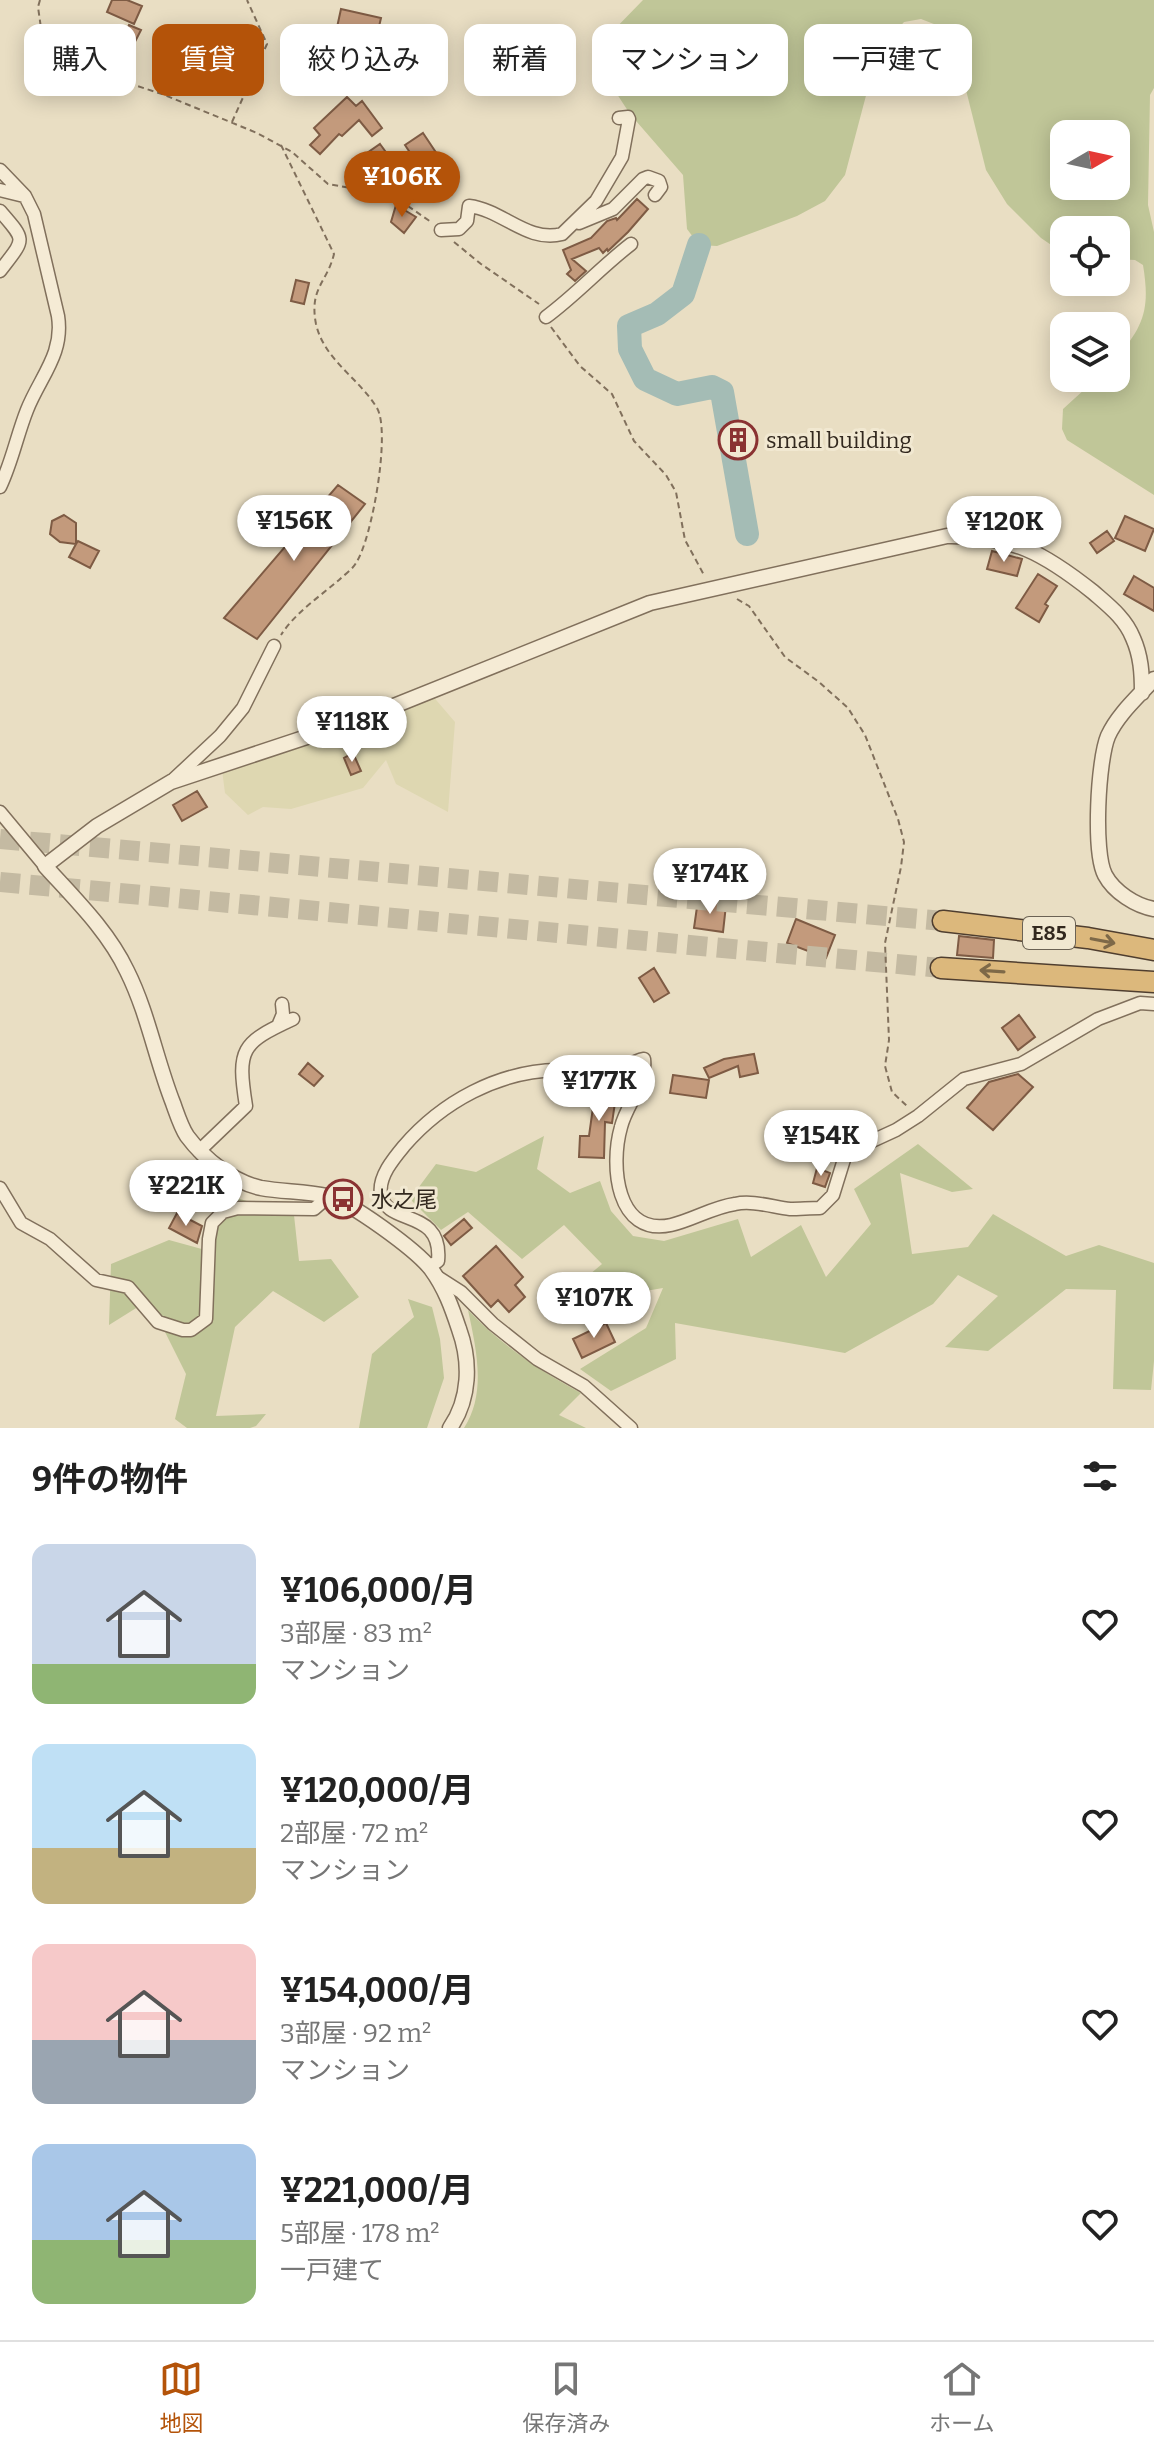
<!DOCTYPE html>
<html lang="ja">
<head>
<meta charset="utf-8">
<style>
	:root { --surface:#fff; --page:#f6f6f6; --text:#222; --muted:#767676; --line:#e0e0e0; --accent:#b45309 }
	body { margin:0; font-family:Bitter,"Noto Sans JP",serif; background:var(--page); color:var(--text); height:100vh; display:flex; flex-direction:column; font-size:30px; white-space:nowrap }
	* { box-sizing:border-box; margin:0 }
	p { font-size:26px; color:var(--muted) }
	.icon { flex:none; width:44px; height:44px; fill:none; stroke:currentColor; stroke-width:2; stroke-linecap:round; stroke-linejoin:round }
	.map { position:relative; height:1428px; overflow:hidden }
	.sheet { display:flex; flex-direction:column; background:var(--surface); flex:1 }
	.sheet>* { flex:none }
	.guide { position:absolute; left:24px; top:24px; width:1106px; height:72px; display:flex; gap:16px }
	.needle { width:52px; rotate:81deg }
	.tools { position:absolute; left:1050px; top:120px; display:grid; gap:16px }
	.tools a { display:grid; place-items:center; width:80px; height:80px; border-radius:16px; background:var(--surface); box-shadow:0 4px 20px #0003; font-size:40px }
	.price { position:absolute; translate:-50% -68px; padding:0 18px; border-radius:28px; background:#fff; color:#222; font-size:26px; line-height:52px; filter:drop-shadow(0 2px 4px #0008) }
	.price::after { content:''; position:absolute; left:50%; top:48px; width:24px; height:18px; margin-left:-12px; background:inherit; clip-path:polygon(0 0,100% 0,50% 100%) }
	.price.selected { background:var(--accent); color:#fff }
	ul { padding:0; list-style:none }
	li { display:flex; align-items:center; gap:24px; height:200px; padding:0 32px }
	li span { display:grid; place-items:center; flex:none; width:224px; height:160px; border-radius:16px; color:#555 }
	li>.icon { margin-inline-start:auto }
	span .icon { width:96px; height:96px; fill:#fffc; stroke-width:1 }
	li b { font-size:34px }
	h2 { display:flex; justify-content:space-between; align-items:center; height:96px; padding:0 32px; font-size:34px }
	.pill { padding:0 28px; border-radius:16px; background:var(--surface); box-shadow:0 4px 20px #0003; font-size:28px; line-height:72px }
	.pill.selected { background:var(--accent); color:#fff }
	.dock { display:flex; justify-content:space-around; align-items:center; height:112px; border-top:2px solid var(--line); background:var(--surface); font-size:22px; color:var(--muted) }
	.dock a { display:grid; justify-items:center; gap:4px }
	.dock .selected { color:var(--accent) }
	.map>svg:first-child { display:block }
	.farmland { fill:#ded7b1 }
	.green { fill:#c0c698; fill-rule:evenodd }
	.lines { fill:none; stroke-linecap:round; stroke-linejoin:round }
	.river { stroke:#a4bcb5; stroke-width:24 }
	.building { fill:#c39a7c; stroke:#7e5b44; stroke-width:2 }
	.trunk-tunnel { stroke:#c4baa2; stroke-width:20; stroke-dasharray:20 10; stroke-linecap:butt }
	.minor-casing { stroke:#81705c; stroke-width:15 }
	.tertiary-casing { stroke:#81705c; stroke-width:17 }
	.trunk-casing { stroke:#4f3e2f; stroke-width:23 }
	.path { stroke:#81705c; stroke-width:2; stroke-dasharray:6 4; stroke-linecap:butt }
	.minor { stroke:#f5ebd5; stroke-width:12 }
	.tertiary { stroke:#f5ebd5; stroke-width:14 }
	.trunk { stroke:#dcb87c; stroke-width:20 }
	.oneway { stroke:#7e6948 }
	.labels { text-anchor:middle; stroke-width:6; stroke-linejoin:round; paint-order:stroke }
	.shield { fill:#f1e8d1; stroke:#6b6254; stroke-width:2 }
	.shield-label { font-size:20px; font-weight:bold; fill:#32281e }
	.poi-label { font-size:22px; fill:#32281e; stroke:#f1e8d1; text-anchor:start }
</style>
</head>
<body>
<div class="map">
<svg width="1154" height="1428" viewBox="0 0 1154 1428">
	<rect width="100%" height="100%" fill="#e9dec3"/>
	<path class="farmland" d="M431 694 455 722 448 812 396 784 386 760 363 788 291 809 263 807 248 815 225 793 222 770Z"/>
	<path class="green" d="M643 0H1154V88L1150 95 1148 205 1154 232V495L1067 440 1062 429 1063 409 1097 378H1116V358C1145 326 1150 307 1143 265L1135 260 1116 259V230H1064L1063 253 1041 238 1007 204 986 170 962 74 939 26 921 19 904 22 890 38 868 88 845 175 825 201 797 216 717 246 699 245 687 229 683 175 630 114 613 88 606 69 608 36ZM1064 134H1116V186H1064Z
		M544 1136 537 1169 570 1193 600 1181 611 1211 633 1236 664 1241 738 1219 751 1257 801 1225 826 1277 871 1224 854 1189 918 1144 973 1189 952 1192 900 1173 912 1254 968 1247 993 1214 1066 1256 1099 1245 1154 1263V1361L1151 1390 1113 1389 1116 1290 1066 1289 988 1351 945 1347 998 1296 958 1275 933 1304 845 1353 675 1323 676 1359 611 1391 580 1369 646 1328 663 1288 551 1307 602 1264 564 1225 522 1259 468 1212 441 1230 410 1199 436 1164 476 1172Z
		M219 1193 254 1203 293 1206 299 1261 331 1259 359 1297 324 1322 273 1291 235 1327 216 1416 266 1414 256 1426 250 1428H187L175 1419 186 1374 149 1300 109 1325 111 1264 169 1240 209 1251Z
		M408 1299 432 1307 440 1339 444 1378 427 1428H359L372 1354 414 1317Z
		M468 1310C501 1345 539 1370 581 1393L559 1415 586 1428H464C487 1393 476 1348 468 1310Z"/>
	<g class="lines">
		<path class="river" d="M699 245 683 294 657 314 629 326 630 349 645 379 677 394 712 387 722 392 747 534"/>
	</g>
	<path class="building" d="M112 0H127L142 6 134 24 107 12Z
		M341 9 381 18 374 48 349 43 351 35 336 32Z
		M129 25 141 30 120 71 106 57 100 69 91 65 98 48 86 35 118 50Z
		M301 27 318 29 316 42 312 41 311 45 299 44Z
		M347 97 356 106 362 101 382 128 372 136 359 120 342 136 339 134 320 154 310 145 320 135 314 128Z
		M423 133 439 157 421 169 405 145Z
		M380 144 388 155 375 164 367 153Z
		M637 199 648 209 628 232 608 251 607 249 603 253 599 248 572 259 586 271 575 281 567 274 571 270 563 250 591 238 607 221 616 218 617 220Z
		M396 205 416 217 404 233 391 222Z
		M296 280 309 283 304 304 291 301Z
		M338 485 365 504 257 639 224 618Z
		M64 515 76 523V544L78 541 99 551 90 568 69 557 76 544 60 542 50 534 52 521Z
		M1125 516 1154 529 1145 551 1115 538Z
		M1107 531 1114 541 1097 553 1090 543Z
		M992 551 1022 559 1017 576 987 569Z
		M1038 574 1057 586 1045 604 1048 606 1039 622 1016 608Z
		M1134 576 1154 588V611L1124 594Z
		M353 753 361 771 351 775 344 758Z
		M197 791 207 807 182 821 173 805Z
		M698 900 726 905 723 932 694 928Z
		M796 919 835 935 826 958 787 943Z
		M959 936 994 940 993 958 957 955Z
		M654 968 669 993 654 1002 639 978Z
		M1019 1015 1035 1037 1018 1050 1002 1028Z
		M754 1054 758 1073 740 1077 738 1066 709 1078 704 1068 724 1059Z
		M308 1063 323 1076 314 1086 299 1074Z
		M1018 1074 1033 1087 993 1130 967 1108 989 1082Z
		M673 1075 709 1080 706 1098 670 1093Z
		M596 1086 617 1089 612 1123 605 1122 604 1158 579 1157 580 1136H589Z
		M817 1168 830 1173 825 1187 813 1183Z
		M177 1213 202 1226 197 1243 169 1228Z
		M464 1219 472 1228 451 1245 444 1236Z
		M496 1246 523 1277 515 1285 525 1297 509 1312 498 1300 491 1307 463 1276Z
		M606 1323 615 1342 582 1358 573 1339Z"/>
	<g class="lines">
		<path class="trunk-tunnel" d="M0 839 943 921
			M0 882 941 968"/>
		<defs>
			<path id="minor" d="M0 170 25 196 34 214 58 316C64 354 40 377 27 410 17 435 12 462 0 487
				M0 190 24 196
				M0 211C27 242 25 238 0 271
				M579 223 613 209 643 179 648 177 659 181 661 187 655 195
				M441 230 459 229 467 221 469 206C503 210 527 243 562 234L596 201 622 157 629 119 628 117 619 118
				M546 317C577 294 600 268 631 244
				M174 779 220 736 243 708 274 646
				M0 812 45 866
				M278 1026 283 1014 282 1004
				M199 1151 246 1106C237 1049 241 1043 293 1019
				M0 1188 21 1223 50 1239 96 1280 128 1287 158 1322 183 1330H191L206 1319 209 1239 212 1223 223 1212 238 1208 314 1209 329 1196
				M429 1267 438 1261C443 1207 386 1227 381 1194 378 1177 394 1158 404 1146 442 1102 498 1071 558 1070 574 1069 589 1077 606 1076 620 1074 630 1061 644 1059 647 1085 627 1103 621 1127 610 1165 616 1237 671 1225 693 1220 713 1207 735 1204 752 1200 773 1207 790 1209 800 1209 810 1208 820 1208L833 1195 846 1153 896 1130 918 1116 964 1079 1021 1064 1098 1019 1140 1003 1154 1004
				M436 1276 461 1292 493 1324 537 1359 584 1386 631 1428"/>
			<path id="tertiary" d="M1154 679C1138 697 1118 714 1108 736 1098 760 1093 852 1105 875 1114 892 1136 906 1154 909
				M450 1428C470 1399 471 1362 459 1329 452 1308 445 1288 431 1269 416 1250 351 1202 327 1196 305 1191 283 1192 261 1188 233 1182 204 1159 187 1136 181 1127 177 1114 173 1103 156 1060 148 1013 127 971 108 931 75 899 45 866L97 826 171 782 364 718 650 603 947 536C1012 535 1044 553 1093 592 1109 606 1125 618 1133 638 1141 656 1142 673 1142 693"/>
			<path id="trunk" d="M943 921 1088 938 1154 950
				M941 968 1154 982"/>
		</defs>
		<use href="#minor" class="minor-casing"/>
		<use href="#tertiary" class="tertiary-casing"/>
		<use href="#trunk" class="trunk-casing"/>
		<path class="path" d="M40 0 38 7 42 35 57 60 162 94 257 133 292 152 328 184 392 195 431 222
			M232 122 267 44 247 0
			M281 145 334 254C327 283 309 288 316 324 324 360 359 378 377 408 391 432 372 539 356 563 352 570 344 575 339 580 319 597 295 613 281 635
			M454 242 481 264 539 304
			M551 327 580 366 612 394 634 441 666 475 676 492 685 540 704 575
			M737 599 749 606 785 657 819 682 848 708 865 735 898 819 904 842 901 867 885 943 889 1040 885 1066 892 1092 907 1106"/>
		<use href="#minor" class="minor"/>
		<use href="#tertiary" class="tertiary"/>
		<use href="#trunk" class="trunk"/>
	</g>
	<defs><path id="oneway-shaft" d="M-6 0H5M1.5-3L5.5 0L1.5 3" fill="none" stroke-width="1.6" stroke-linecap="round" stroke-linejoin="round" transform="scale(2)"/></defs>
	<g class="oneway">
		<use href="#oneway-shaft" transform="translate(1103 941) rotate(11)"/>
		<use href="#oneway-shaft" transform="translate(992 971) rotate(-176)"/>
	</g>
	<defs>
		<symbol id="building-ring" viewBox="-11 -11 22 22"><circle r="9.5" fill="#f1e8d1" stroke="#8a3232" stroke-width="1.5"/><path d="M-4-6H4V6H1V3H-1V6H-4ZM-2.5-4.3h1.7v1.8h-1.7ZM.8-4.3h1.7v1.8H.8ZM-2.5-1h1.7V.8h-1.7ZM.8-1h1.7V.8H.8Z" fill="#8a3232"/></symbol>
		<symbol id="bus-ring" viewBox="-11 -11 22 22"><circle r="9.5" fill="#f1e8d1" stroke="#8a3232" stroke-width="1.5"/><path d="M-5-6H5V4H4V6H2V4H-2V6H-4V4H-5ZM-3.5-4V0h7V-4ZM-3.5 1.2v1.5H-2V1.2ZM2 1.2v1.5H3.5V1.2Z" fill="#8a3232"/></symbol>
	</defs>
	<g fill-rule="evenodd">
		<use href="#building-ring" x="716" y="418" width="44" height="44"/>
		<use href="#bus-ring" x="321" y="1177" width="44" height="44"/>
	</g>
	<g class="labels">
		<rect class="shield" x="1023" y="917" width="52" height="32" rx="6"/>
		<g class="shield-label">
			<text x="1049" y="940">E85</text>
		</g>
		<g class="poi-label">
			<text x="766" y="448">small building</text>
			<text x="371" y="1207">水之尾</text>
		</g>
	</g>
</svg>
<div class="tools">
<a><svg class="needle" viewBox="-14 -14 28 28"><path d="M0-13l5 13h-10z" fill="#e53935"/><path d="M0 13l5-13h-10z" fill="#767676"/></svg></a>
<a><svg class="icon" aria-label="locate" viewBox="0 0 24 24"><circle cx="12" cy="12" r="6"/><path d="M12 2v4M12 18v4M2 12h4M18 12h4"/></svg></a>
<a><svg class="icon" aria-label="layers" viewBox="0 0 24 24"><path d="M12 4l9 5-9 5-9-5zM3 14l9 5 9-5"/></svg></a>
</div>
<b class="price selected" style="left:402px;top:219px">¥106K</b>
<b class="price" style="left:294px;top:563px">¥156K</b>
<b class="price" style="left:1004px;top:564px">¥120K</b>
<b class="price" style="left:352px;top:764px">¥118K</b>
<b class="price" style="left:710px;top:916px">¥174K</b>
<b class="price" style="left:599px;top:1123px">¥177K</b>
<b class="price" style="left:821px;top:1178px">¥154K</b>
<b class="price" style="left:186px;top:1228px">¥221K</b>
<b class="price" style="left:594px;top:1340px">¥107K</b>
<div class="guide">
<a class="pill">購入</a>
<a class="pill selected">賃貸</a>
<a class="pill">絞り込み</a>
<a class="pill">新着</a>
<a class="pill">マンション</a>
<a class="pill">一戸建て</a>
</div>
</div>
<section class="sheet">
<h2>9件の物件<svg class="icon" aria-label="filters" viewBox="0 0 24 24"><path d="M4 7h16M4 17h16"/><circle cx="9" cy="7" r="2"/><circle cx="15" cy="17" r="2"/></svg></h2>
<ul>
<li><span style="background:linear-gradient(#c9d6e8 75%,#8fb573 0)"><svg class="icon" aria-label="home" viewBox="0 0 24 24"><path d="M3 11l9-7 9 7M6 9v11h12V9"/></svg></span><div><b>¥106,000/月</b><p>3部屋 · 83 m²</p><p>マンション</p></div><svg class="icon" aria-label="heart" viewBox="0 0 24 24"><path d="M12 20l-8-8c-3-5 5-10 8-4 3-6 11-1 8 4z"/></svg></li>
<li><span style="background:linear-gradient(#bfe0f5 65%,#c2b280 0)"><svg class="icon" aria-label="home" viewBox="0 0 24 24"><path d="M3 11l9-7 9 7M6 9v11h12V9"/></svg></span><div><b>¥120,000/月</b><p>2部屋 · 72 m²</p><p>マンション</p></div><svg class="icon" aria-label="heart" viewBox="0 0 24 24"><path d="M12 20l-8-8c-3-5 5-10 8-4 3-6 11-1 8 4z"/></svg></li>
<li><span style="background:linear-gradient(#f6c9c9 60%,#9aa5b1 0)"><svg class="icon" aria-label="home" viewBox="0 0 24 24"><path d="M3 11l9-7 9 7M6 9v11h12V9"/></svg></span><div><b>¥154,000/月</b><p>3部屋 · 92 m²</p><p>マンション</p></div><svg class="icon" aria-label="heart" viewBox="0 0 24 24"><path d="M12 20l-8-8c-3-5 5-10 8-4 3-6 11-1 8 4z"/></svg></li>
<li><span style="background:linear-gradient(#a9c7e8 60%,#8fb573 0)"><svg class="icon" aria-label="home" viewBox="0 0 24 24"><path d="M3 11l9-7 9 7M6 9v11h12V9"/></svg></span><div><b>¥221,000/月</b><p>5部屋 · 178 m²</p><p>一戸建て</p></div><svg class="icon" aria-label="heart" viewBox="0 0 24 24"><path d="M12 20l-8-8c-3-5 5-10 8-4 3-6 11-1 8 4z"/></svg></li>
</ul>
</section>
<nav class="dock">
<a class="selected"><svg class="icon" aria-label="map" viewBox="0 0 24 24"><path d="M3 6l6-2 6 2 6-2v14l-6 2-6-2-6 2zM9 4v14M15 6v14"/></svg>地図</a>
<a><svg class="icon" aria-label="saved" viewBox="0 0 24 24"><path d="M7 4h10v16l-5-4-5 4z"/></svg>保存済み</a>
<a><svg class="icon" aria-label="home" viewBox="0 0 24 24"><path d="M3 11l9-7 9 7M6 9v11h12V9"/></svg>ホーム</a>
</nav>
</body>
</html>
